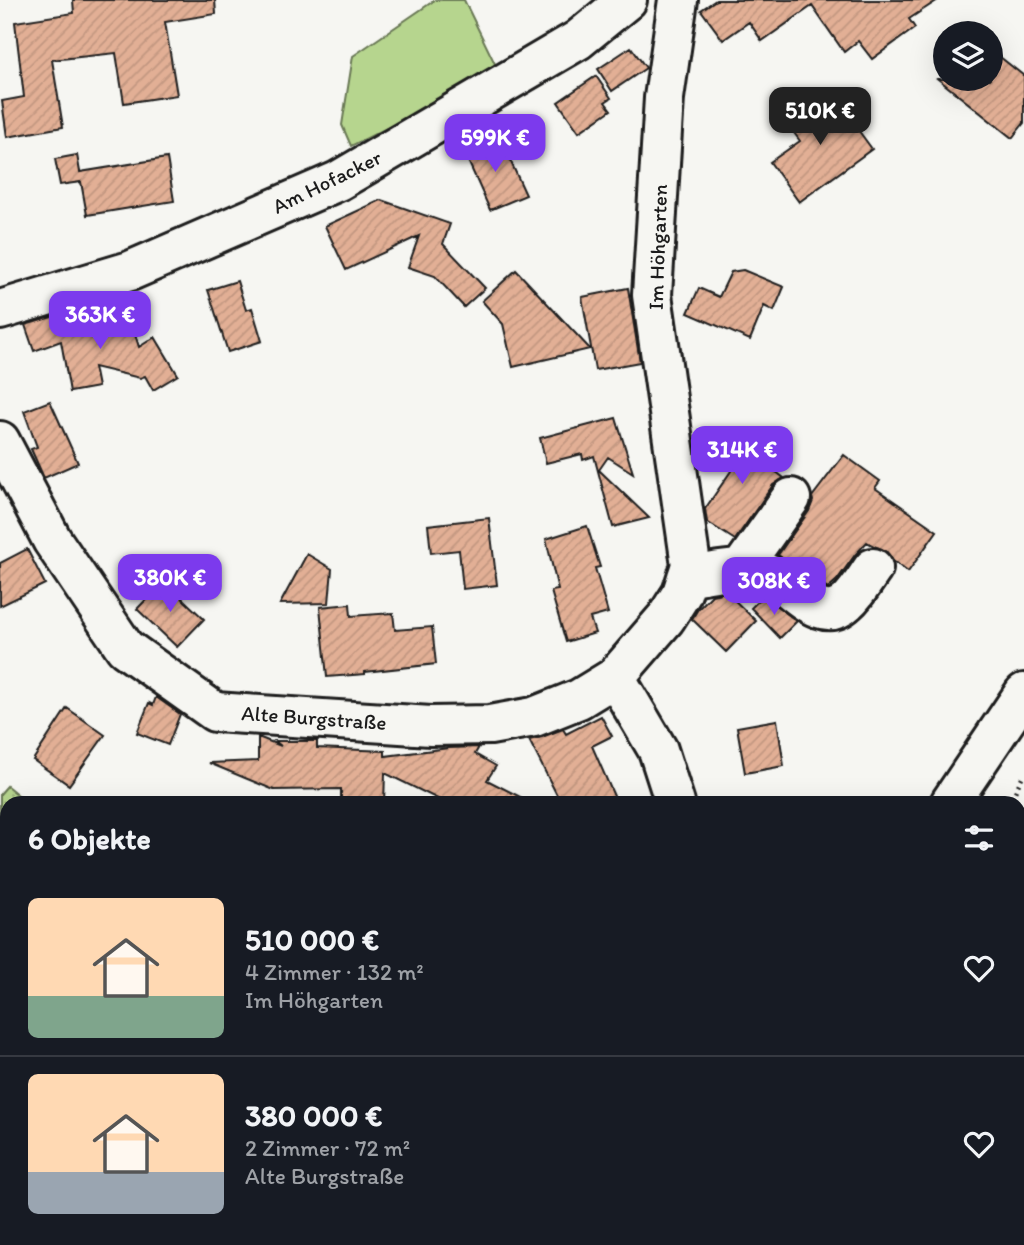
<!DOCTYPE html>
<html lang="de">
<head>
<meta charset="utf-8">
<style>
	:root { --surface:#171b24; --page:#242831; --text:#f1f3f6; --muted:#9ea1a6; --line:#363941; --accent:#7c3aed }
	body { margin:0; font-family:Itim,sans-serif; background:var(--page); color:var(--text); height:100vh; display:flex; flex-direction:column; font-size:26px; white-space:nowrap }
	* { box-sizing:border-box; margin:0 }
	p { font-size:23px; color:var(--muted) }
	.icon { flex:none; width:38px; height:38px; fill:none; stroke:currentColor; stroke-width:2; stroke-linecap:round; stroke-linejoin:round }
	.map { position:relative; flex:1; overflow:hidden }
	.details { position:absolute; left:0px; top:796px; width:1026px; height:450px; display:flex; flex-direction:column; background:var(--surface); border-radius:21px 21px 0 0; box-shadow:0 7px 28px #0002 }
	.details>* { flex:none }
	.controls { position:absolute; left:933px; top:21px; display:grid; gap:14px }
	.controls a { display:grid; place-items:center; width:70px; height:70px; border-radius:50%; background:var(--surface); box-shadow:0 7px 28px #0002; font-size:35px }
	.price { position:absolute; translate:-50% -60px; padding:0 16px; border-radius:14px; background:var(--accent); color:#fff; font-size:23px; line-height:46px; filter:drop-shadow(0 2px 4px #0008) }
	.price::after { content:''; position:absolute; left:50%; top:42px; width:21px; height:16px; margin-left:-10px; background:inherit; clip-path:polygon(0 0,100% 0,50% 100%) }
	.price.selected { background:#222; color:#fff }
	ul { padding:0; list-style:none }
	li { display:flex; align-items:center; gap:21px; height:175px; padding:0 28px }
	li+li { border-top:2px solid var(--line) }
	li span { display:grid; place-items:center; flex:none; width:196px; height:140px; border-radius:10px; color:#555 }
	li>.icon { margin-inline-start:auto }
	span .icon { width:84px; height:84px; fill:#fffc; stroke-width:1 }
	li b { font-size:30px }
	h2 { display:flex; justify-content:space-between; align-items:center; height:84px; padding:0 28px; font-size:30px }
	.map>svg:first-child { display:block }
	.grass { fill:url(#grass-dots); stroke:#697855; stroke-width:2 }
	.forest { fill:url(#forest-firs); stroke:#697855; stroke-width:2 }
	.green { fill:#b6d58e; stroke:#697855; stroke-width:2 }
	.building { fill:url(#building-hatch); stroke:#1c1c1c; stroke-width:2 }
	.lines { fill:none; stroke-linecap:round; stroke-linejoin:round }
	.minor-casing { stroke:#1c1c1c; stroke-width:44 }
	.major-casing { stroke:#1c1c1c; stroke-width:44 }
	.path { stroke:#1c1c1c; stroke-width:4.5; stroke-dasharray:2 5; stroke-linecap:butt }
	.minor { stroke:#f6f6f2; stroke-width:38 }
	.major { stroke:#f6f6f2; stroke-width:38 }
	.labels { text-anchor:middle; stroke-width:6; stroke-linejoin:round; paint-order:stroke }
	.street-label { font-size:21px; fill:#1c1c1c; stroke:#f6f6f2 }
</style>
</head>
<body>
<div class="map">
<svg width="1024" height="1245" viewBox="0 0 1024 1245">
	<defs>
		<pattern id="grass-dots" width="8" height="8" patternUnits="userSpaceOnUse" patternTransform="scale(1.75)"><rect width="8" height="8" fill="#b6d58e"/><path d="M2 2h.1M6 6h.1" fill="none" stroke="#9cb67a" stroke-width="1.8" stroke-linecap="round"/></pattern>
		<pattern id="forest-firs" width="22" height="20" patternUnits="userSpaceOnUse" patternTransform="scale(1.75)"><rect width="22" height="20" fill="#b6d58e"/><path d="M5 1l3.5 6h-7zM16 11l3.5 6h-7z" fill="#9cb67a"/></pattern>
		<pattern id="building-hatch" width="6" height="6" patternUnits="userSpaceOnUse" patternTransform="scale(1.75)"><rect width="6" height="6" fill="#e2af95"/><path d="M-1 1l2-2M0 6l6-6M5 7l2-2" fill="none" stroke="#c19680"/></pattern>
	</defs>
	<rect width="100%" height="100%" fill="#f6f6f2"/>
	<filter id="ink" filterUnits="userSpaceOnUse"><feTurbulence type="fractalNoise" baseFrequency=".0143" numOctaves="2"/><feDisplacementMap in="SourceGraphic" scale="14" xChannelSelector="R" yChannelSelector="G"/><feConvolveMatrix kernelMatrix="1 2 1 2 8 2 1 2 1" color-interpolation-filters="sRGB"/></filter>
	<g filter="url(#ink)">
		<path class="grass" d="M7 786 28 803H7V1239H338L330 1245H0V794Z"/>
		<path class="forest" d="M1024 806V1214L1018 1210V812Z
			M475 1239H676L680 1245H466Z
			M848 1239H999L1002 1245H841Z"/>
		<path class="green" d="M435 0H464L499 72 351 146 342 125 353 56Z"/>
		<path class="building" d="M73 0H215L216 14 165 22 177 95 124 103 116 53 52 60 63 127 7 137 2 101 24 97 15 22 74 13Z
			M716 0H938L909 19 915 28 872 59 858 41 844 52 812 6 762 41 749 22 723 40 701 10Z
			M631 47 646 68 612 91 598 69Z
			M990 49 1024 76V123L1012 138 938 79H990Z
			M596 76 611 98 605 102 611 110 579 132 558 102Z
			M829 90 872 149 799 202 770 162 800 141 786 122Z
			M500 138 526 195 490 210 465 154Z
			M77 155 80 172 167 158 174 201 87 215 81 182 60 185 55 159Z
			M381 200 450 224 443 244 485 288 464 307 435 276 408 267 419 236 346 270 325 226Z
			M516 270 590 349 513 367 503 324 482 301Z
			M743 270 784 287 774 311 764 306 750 340 688 313 699 288 719 297 731 272Z
			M237 281 246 310 252 308 262 341 228 352 208 290Z
			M628 288 640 362 595 370 582 297Z
			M79 309 81 315 92 311 101 339 133 328 139 347 155 337 178 375 153 390 145 376 140 378 94 367 98 387 70 392 61 341 34 351 25 325Z
			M50 401 78 463 44 478 31 449 37 447 24 411Z
			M616 418 633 473 608 457 599 470 649 518 613 527 594 456 583 460 582 454 546 463 540 438Z
			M741 432 778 456 771 468 784 478 773 485 735 540 707 522 705 509 733 468 722 461Z
			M844 455 880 481 875 488 937 531 908 572 893 561 886 551 874 546 867 542 855 555 837 580 828 588 817 582 778 555 809 511 813 501 812 497Z
			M489 518 497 585 463 589 459 550 431 553 428 525Z
			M587 526 600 567 595 568 608 613 590 618 595 633 566 642 551 591 558 590 546 539Z
			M27 549 45 584 0 606V563Z
			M307 554 332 569 329 603 280 604Z
			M164 581 204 619 177 647 137 609Z
			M726 592 756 621 726 652 692 619 698 609 712 595Z
			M763 596 797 621 780 638 751 608Z
			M350 604 351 616 393 613 395 630 432 627 436 664 365 672V674L327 677 320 607Z
			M156 697 180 714 168 745 137 733 149 703 153 705Z
			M67 708 105 735 69 785 33 760Z
			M601 716 612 736 592 746 617 803H561L529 740 542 737 563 729 566 734Z
			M777 720 784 766 745 773 737 727Z
			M258 737 281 746 275 741H317V748L385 751V756L449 748 479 747 475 754 496 766 487 780 532 803H446L385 773 384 803H341V789L274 790 209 763 258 761Z"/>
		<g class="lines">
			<defs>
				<path id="minor" d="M0 310 130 271 338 181 578 40 627 0
					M0 441 52 540 125 648 215 712 431 726 490 725 534 717 579 699 615 677 658 750 675 803
					M740 570 791 498
					M687 577C710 573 740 565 763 572 790 581 819 629 847 602 857 593 865 579 873 568
					M615 677 666 618 682 593 691 565 652 295 664 98 678 0"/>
				<path id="major" d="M950 803 1024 693
					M372 1245 381 1239"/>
			</defs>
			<use href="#minor" class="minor-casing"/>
			<use href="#major" class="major-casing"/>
			<path class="path" d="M1007 803 1014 794 1024 773
				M1018 1062 1024 1058
				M435 1245 444 1239
				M853 1245 856 1239"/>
			<use href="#minor" class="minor"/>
			<use href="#major" class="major"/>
		</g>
	</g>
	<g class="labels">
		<g class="street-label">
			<text transform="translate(327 182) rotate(-26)" y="7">Am Hofacker</text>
			<text transform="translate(658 247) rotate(-88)" y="7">Im Höhgarten</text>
			<text transform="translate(314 718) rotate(4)" y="7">Alte Burgstraße</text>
		</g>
	</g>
</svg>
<div class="controls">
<a><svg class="icon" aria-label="layers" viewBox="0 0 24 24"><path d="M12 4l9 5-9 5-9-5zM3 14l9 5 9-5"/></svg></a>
</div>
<b class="price selected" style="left:820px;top:147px">510K €</b>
<b class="price" style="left:495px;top:174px">599K €</b>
<b class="price" style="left:100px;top:351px">363K €</b>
<b class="price" style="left:742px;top:486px">314K €</b>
<b class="price" style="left:170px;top:614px">380K €</b>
<b class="price" style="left:774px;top:617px">308K €</b>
<section class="details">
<h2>6 Objekte<svg class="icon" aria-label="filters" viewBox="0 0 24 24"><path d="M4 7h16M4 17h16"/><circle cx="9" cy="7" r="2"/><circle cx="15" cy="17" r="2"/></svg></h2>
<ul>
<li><span style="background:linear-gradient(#ffd9b3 70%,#7fa58c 0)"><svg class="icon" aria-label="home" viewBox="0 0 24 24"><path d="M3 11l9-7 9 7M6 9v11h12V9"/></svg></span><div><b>510 000 €</b><p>4 Zimmer · 132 m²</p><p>Im Höhgarten</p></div><svg class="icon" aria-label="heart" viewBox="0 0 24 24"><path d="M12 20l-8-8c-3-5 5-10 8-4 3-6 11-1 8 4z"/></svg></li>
<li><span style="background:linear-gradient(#ffd9b3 70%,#9aa5b1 0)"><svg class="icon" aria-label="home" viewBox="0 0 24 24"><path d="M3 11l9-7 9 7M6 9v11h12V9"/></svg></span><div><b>380 000 €</b><p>2 Zimmer · 72 m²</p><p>Alte Burgstraße</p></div><svg class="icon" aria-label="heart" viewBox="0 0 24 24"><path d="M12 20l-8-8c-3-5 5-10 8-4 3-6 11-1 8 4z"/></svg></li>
</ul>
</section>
</div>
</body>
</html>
